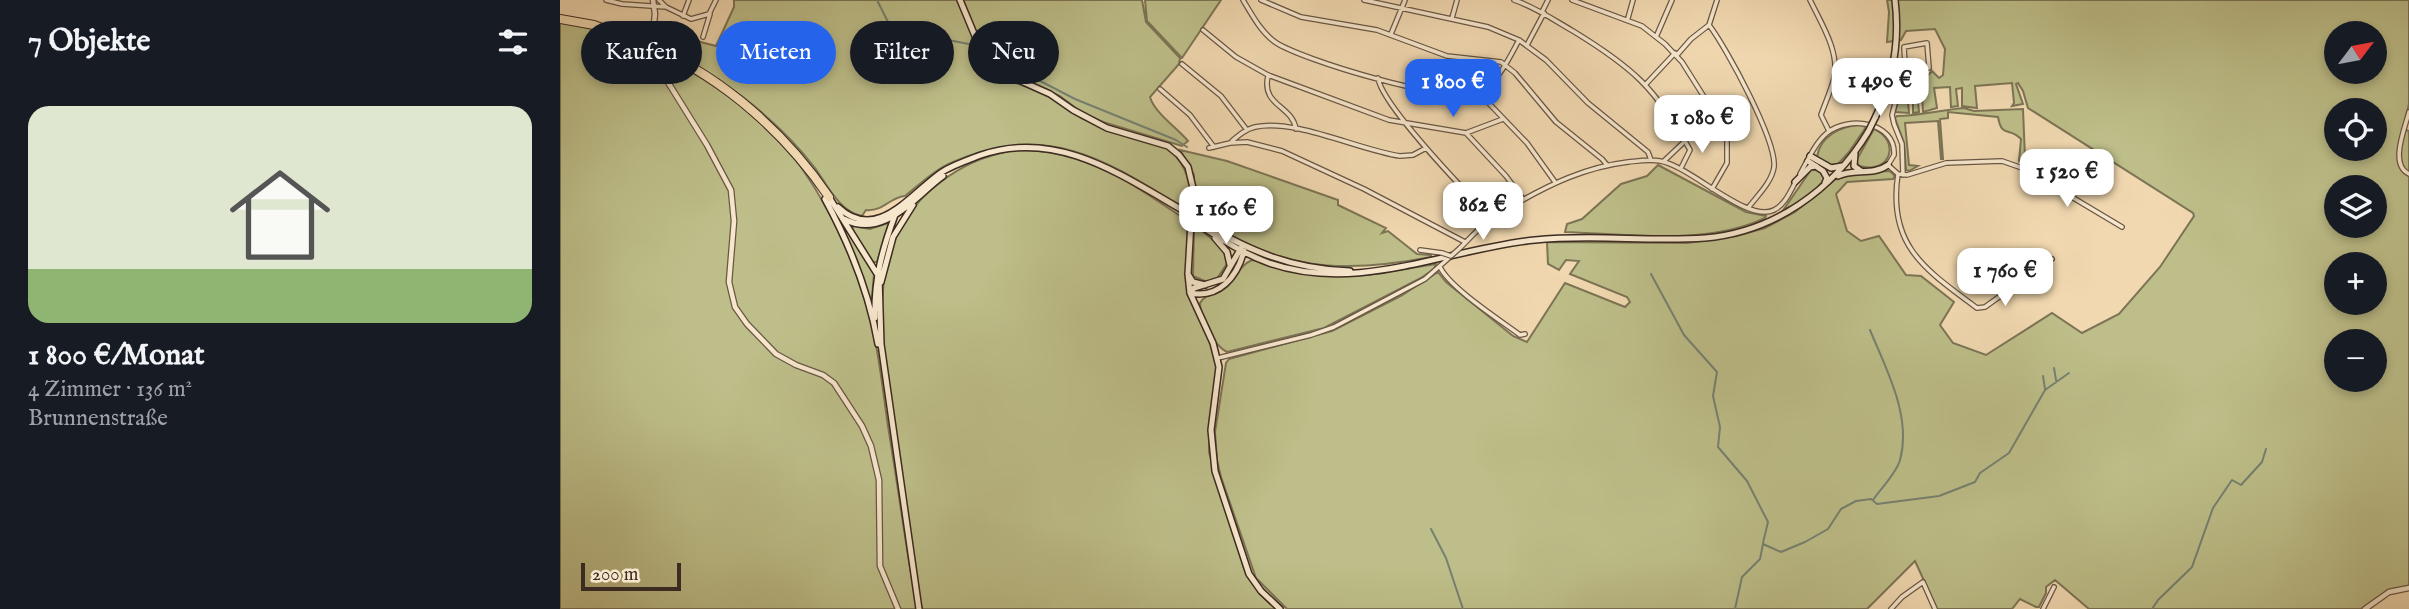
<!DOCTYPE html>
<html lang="de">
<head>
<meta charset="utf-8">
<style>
	:root { --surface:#171b24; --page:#242831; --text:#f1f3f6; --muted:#9ea1a6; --line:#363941; --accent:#2563eb }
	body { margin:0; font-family:"IM FELL English",serif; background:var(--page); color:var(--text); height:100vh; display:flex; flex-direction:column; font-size:26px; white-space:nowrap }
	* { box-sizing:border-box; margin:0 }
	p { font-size:23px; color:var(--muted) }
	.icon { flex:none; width:38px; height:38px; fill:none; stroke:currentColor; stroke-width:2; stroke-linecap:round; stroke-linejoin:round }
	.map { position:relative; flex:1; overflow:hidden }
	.drawer { display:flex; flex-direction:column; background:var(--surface); width:560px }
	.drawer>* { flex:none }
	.top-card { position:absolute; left:21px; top:21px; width:665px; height:63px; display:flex; gap:14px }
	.needle { width:46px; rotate:58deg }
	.tools { position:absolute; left:1764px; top:21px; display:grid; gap:14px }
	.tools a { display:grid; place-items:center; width:63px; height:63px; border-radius:50%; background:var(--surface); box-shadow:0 4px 10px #0003; font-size:35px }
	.scale { position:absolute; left:21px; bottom:18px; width:100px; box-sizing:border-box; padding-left:7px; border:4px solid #3c2b21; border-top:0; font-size:19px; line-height:24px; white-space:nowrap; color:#3c2b21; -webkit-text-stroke:5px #f6e6cc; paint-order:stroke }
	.price { position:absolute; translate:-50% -60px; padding:0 16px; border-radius:14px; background:#fff; color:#222; font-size:23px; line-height:46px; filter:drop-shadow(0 2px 4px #0008) }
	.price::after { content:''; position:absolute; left:50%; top:42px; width:21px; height:16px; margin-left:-10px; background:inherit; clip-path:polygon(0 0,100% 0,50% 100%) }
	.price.current { background:var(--accent); color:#fff }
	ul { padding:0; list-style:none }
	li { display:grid; align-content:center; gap:14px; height:371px; padding:0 28px }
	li+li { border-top:2px solid var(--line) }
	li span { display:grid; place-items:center; height:217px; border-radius:21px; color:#555 }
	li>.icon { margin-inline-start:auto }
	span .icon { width:126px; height:126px; fill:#fffc; stroke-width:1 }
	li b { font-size:30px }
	h2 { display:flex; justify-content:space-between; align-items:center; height:84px; padding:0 28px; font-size:30px }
	.pill { padding:0 24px; border-radius:32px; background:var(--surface); box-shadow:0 4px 10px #0003; font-size:24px; line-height:63px }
	.pill.current { background:var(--accent); color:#fff }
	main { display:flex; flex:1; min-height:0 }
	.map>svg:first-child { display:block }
	.green { fill:#bdbe89; stroke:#7c7455; stroke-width:2; fill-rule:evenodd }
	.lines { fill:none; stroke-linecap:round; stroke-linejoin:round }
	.stream { stroke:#758171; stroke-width:2 }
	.minor-casing { stroke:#695645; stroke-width:6 }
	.tertiary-casing { stroke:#695645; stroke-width:7 }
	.secondary-casing { stroke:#3c2b21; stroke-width:8 }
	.trunk-casing { stroke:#3c2b21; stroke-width:10 }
	.minor { stroke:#f6e6cc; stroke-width:3.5 }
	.tertiary { stroke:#f6e6cc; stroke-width:4.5 }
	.secondary { stroke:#f6e6cc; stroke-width:5 }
	.trunk { stroke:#f1d8b0; stroke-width:8 }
	.minor-bridge-casing { stroke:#695645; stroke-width:6; stroke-linecap:butt }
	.secondary-bridge-casing { stroke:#3c2b21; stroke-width:8; stroke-linecap:butt }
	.trunk-bridge-casing { stroke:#3c2b21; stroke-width:10; stroke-linecap:butt }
	.minor-bridge { stroke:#f6e6cc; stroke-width:3.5 }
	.secondary-bridge { stroke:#f6e6cc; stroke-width:5 }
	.trunk-bridge { stroke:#f1d8b0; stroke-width:8 }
</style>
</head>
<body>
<main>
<section class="drawer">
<h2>7 Objekte<svg class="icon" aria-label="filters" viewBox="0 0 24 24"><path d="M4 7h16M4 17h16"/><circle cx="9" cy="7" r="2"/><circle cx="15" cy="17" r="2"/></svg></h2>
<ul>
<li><span style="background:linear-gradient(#dfe7d0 75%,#8fb573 0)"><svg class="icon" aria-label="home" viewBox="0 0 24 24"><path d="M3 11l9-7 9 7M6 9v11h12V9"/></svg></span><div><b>1 800 €/Monat</b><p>4 Zimmer · 136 m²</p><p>Brunnenstraße</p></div></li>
</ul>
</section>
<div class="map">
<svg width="1849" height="609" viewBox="0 0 1849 609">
	<rect width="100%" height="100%" fill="#f1d8b0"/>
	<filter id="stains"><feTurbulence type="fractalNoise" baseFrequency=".00286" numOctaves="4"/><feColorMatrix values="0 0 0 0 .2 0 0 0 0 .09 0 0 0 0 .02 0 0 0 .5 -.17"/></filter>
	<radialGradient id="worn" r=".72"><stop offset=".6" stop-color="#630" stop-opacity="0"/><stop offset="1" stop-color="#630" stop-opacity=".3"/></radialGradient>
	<path class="green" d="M174 0H398L421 57 437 75 450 81 480 91 521 118 538 126 608 148C625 163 636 188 627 210 546 160 490 121 393 162 376 169 360 184 345 196 330 197 323 212 306 210L302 216C279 211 268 186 255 168 216 117 153 70 95 44L97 37 108 39 110 34 156 46 174 7Z
		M403 0H582L586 22 620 58 619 64 590 97C594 112 617 128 628 141L622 146 543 122 521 112 500 96 438 68 424 51Z
		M585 0H661L622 58 587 21Z
		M1327 0H1849V104L1843 129 1849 131V586L1828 590 1801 609H1529L1495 580 1486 587V593L1479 607H1476L1460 599 1452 609H1377L1355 561 1307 609H727L696 578 661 477 657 460 655 432 666 363 669 359 772 331 841 296 878 272 886 282 953 336 967 342 1005 283 1065 307 1070 302 1067 297 1010 274 1019 261 1006 260 999 270 988 264 987 242 1127 243 1176 236 1205 228 1235 212 1282 174 1330 171 1335 176 1333 179 1287 182 1276 194 1287 231 1301 241 1319 236 1346 275 1361 276 1394 302 1380 325 1393 343 1426 355 1492 313 1522 333 1559 314 1600 267 1634 216 1633 213 1468 108 1463 91 1458 83 1456 84 1463 104 1452 106 1454 103 1452 83 1415 86 1417 108 1402 106V88L1396 89 1398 106 1391 107 1390 87 1374 88 1377 108 1363 112 1362 92H1357L1359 112 1353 113V92H1347L1349 113 1335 112 1346 76 1360 84 1372 71 1379 78 1383 75 1385 49 1375 29 1346 31 1341 40 1327 42 1329 12ZM1776 33H1815V72H1776ZM1776 110H1815V149H1776ZM1776 187H1815V226H1776ZM1776 264H1815V303H1776ZM1776 341H1815V380H1776Z
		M0 22 40 30 90 50V54H82L81 65 100 69 97 53C150 80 205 118 241 167 274 214 298 271 312 326 320 359 323 393 328 426 338 487 346 548 357 609H0Z
		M1404 108 1414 111 1463 109 1465 158 1459 161 1461 139C1449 126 1442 139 1438 117L1388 112V118L1380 119 1383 159H1381L1378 121 1345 123 1349 165 1358 166 1349 171 1346 170 1344 143 1335 118 1337 116C1361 116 1380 110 1404 108Z
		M1300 125 1306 127 1289 152 1278 164 1269 165 1257 157C1260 136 1281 126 1300 125Z
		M1314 129C1341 141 1331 175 1299 166L1296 161Z
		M454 150C528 149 570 183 628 221L626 276 651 343 658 366 650 420 649 452 684 568 688 577 717 609H362L356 580C348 527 341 474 334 422 322 338 301 244 378 184 402 165 424 156 454 150Z
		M620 150 667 161 778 200V205L826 228 822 233 828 231 857 254 871 255V257C779 275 715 269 635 216L634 175Z
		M1098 165 1186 212 1206 216 1205 218C1147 246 1068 234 1005 232L1007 224 1022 219 1061 184 1087 176Z
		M1253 167 1260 171 1265 178C1256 191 1239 205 1224 209Z
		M282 222 314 274 312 298 310 299 297 260 280 223Z
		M331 222 317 262H313L292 229 294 226 310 229Z
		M636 226 663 248 668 262 656 280 647 282 633 276 634 228Z
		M692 260 774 276 807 275 876 264 874 269 861 278 764 328 667 352C653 345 640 318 640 303 646 293 655 295 664 289 676 281 678 266 692 260Z"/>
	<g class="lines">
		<path class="stream" d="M317 0 329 24 342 31 414 45
			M431 51 459 70 515 99 616 140 627 147
			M1091 274 1124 335 1157 372 1153 396 1160 427 1158 447 1187 481 1208 522 1203 543
			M1310 330C1326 369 1352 416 1340 460 1336 474 1321 488 1313 500
			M1494 368 1496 380
			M1483 376 1485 389
			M871 529 886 558 903 609
			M1175 609 1182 577 1200 559 1203 544 1221 552 1245 542 1268 529 1281 509 1296 501 1311 499 1317 504 1379 496 1415 482 1420 473 1449 453 1485 390 1509 373
			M1592 609 1598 600 1632 567 1653 508 1672 480 1681 485 1702 462 1706 449"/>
		<defs>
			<path id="minor" d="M46 0 62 4 106 7 131 19 149 14 156 0
				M99 0 106 7
				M683 0C692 15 701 32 715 42 741 60 889 104 916 93 938 84 948 60 959 40
				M701 0 741 17 817 30 887 56 941 62 955 73 996 122 1042 159 1047 165
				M804 0 928 27 959 40 986 60 1028 103 1088 152 1091 160
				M954 0C975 7 994 20 1013 31 1072 67 1096 88 1130 150L1121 168
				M1012 0 1082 26 1105 44 1122 62 1158 119 1167 140V163L1152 189
				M1250 0C1261 23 1280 52 1274 78 1271 91 1265 103 1261 115L1269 131
				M982 12 988 0
				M123 16 129 0
				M892 18 897 0
				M1068 18 1073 0
				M1149 25C1166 47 1217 141 1214 167 1212 182 1197 196 1188 208
				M643 30 676 57 708 75 829 120 906 133 943 119
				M831 34 845 0
				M143 37 150 14
				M1096 37 1112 0
				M967 45 984 13
				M1117 55 1131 39 1149 25 1157 0
				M622 64 661 96 687 130
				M708 76C701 106 732 105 736 129
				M818 78C822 106 908 194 931 218
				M1086 84 1115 53
				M600 89 630 115 654 147
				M918 92 967 143 995 182
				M1849 112C1845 128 1829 165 1849 174
				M906 133 946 176 963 199
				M672 141C679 135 686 129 695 127 734 118 799 150 840 156L853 155 866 148
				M649 148 670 143 687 142 722 151 804 189 905 242
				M1104 161 1125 141
				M1240 174C1248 160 1255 143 1267 133 1289 115 1336 122 1334 155L1328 165 1338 174 1347 175 1386 163 1442 161 1465 169 1562 227
				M1338 174C1327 246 1366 270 1417 308L1425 307 1492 259
				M1343 175 1342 144 1334 124 1332 115 1345 65 1344 47 1367 43 1369 68 1352 61 1345 65
				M900 248C909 239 917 230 927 222 935 215 945 210 954 205 990 184 1026 167 1068 162 1078 161 1089 159 1100 161 1129 165 1188 224 1214 210 1225 205 1231 190 1236 181
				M860 250 882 253
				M880 267C890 288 940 320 960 335L965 334
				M658 358 751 335 774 327 865 279 890 257
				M1331 609 1342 597 1363 582 1375 609
				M1483 609 1494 587"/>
			<path id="tertiary" d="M93 0 95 14 92 42 96 63 147 145 171 190 174 221 169 282 175 307 187 324 216 354 236 365 263 375 274 383 302 426 311 446 319 480 320 566 338 609
				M1805 609 1829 592 1849 588"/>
			<path id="secondary" d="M400 0 420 48 436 70 490 94 513 110 547 128 608 146 619 155 628 167 633 188 628 274 630 293 653 343 659 367 651 430 655 471 689 574 701 591 720 609
				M1315 118C1333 81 1340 41 1335 0
				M1295 153 1294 166 1301 171
				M1250 156 1271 168 1282 166
				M1248 161 1263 171 1267 178 1265 183
				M1278 176C1294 168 1313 176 1328 165
				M1235 182 1250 167 1256 166
				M269 197 319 277 321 344 359 609
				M265 199C290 245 309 292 318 344
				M278 207C317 244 351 193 382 172 393 165 408 160 421 155 497 129 561 175 624 211
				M284 219C324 240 354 197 383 176
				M639 221C689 251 731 269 790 271
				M639 225C661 239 684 254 709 263 799 294 886 249 975 240 1032 234 1089 242 1145 238 1214 232 1273 190 1308 132
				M655 238 667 252 670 265
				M628 274 633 282 645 285
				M321 282 333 237 353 205
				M630 293C659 299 677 277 684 251
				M630 293 634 288 663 279 681 248
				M315 318C314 280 322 250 335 215"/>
			<path id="trunk" d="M0 19 34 25 87 45
				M97 49C166 80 227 135 269 197"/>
		</defs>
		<use href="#minor" class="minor-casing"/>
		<use href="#tertiary" class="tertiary-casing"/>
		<use href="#secondary" class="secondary-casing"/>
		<use href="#trunk" class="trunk-casing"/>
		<use href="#minor" class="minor"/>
		<use href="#tertiary" class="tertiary"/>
		<use href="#secondary" class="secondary"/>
		<use href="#trunk" class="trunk"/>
		<defs>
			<path id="minor-bridge" d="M882 253 891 256 900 248"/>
			<path id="secondary-bridge" d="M1308 132 1315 118
				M624 215 639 225"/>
			<path id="trunk-bridge" d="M87 45 97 49"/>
		</defs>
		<use href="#minor-bridge" class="minor-bridge-casing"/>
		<use href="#secondary-bridge" class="secondary-bridge-casing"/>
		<use href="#trunk-bridge" class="trunk-bridge-casing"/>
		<use href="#minor-bridge" class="minor-bridge"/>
		<use href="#secondary-bridge" class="secondary-bridge"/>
		<use href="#trunk-bridge" class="trunk-bridge"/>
	</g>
	<rect width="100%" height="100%" filter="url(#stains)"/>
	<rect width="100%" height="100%" fill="url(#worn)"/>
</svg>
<div class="tools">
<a><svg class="needle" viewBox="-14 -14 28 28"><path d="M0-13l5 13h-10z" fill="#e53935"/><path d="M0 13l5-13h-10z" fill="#9ea1a6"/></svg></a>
<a><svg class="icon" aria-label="locate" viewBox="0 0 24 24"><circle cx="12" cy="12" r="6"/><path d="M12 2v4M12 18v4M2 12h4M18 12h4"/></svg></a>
<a><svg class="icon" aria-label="layers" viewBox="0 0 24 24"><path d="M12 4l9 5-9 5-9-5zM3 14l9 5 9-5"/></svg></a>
<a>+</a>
<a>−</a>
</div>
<div class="scale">200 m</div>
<b class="price" style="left:1320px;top:118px">1 490 €</b>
<b class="price current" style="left:893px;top:119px">1 800 €</b>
<b class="price" style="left:1142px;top:155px">1 080 €</b>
<b class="price" style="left:1507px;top:209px">1 520 €</b>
<b class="price" style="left:923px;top:242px">862 €</b>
<b class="price" style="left:666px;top:246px">1 160 €</b>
<b class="price" style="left:1445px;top:308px">1 760 €</b>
<div class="top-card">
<a class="pill">Kaufen</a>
<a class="pill current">Mieten</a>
<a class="pill">Filter</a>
<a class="pill">Neu</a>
</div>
</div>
</main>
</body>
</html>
